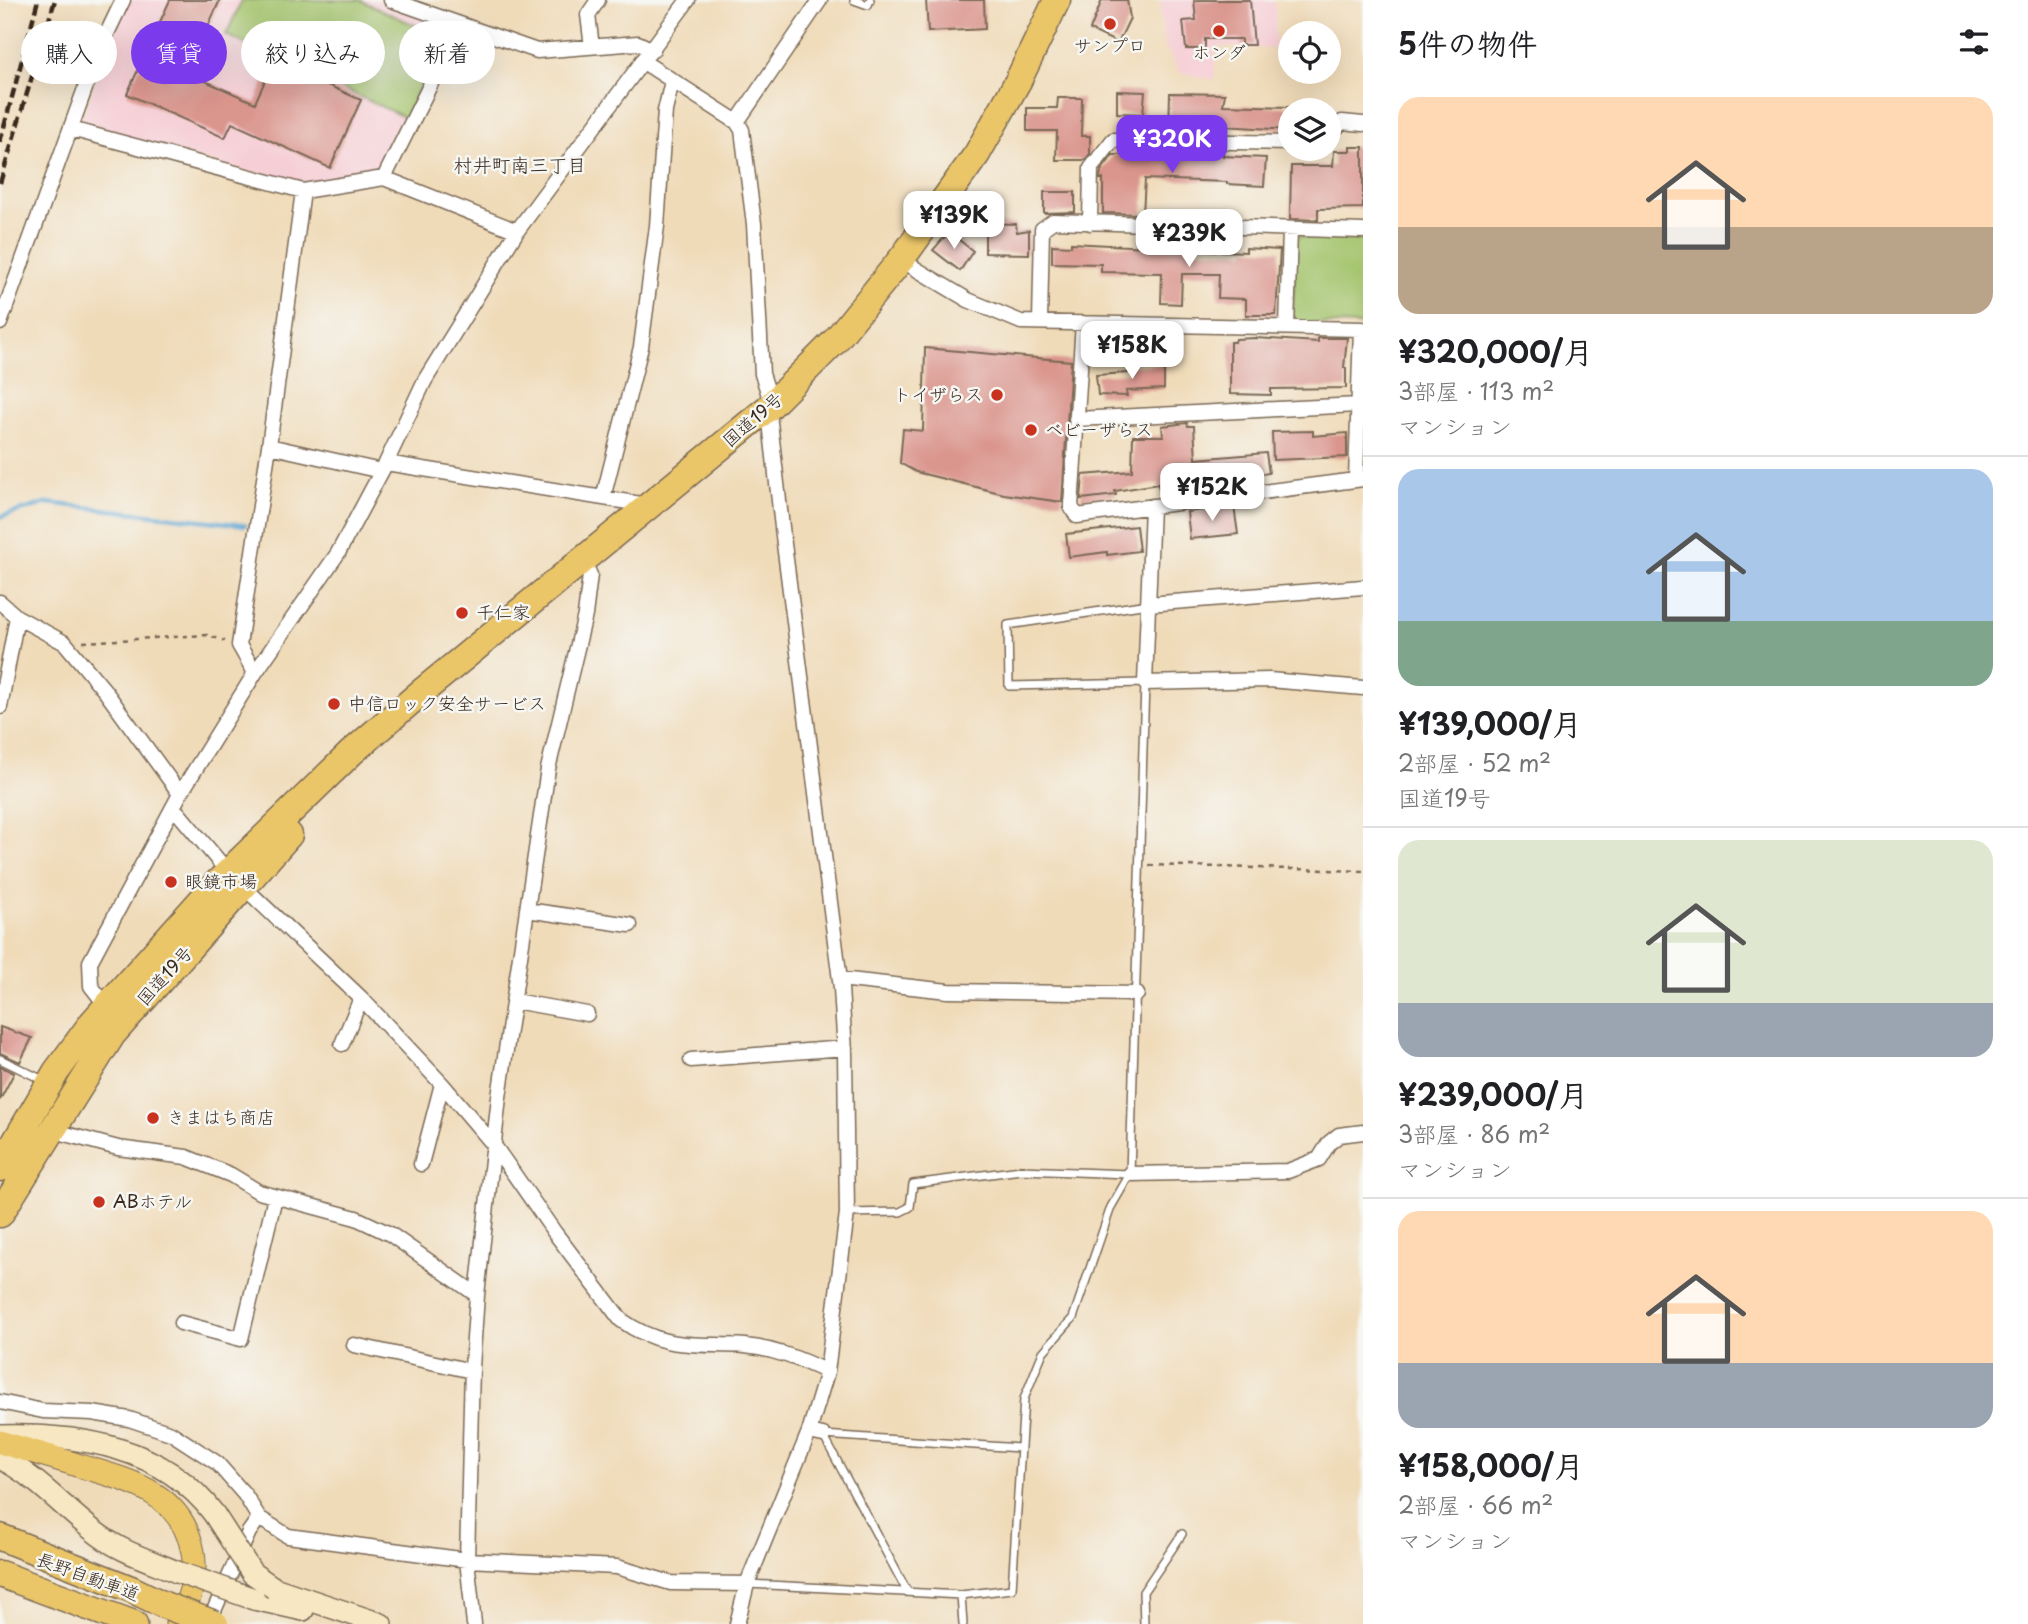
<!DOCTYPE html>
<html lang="ja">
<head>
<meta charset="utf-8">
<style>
	:root { --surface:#fff; --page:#f6f6f6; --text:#202124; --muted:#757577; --line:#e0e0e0; --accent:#7c3aed }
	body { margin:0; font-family:"Playpen Sans","Klee One",sans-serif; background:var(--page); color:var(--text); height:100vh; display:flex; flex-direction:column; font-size:26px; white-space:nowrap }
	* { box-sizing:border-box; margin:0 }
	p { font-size:23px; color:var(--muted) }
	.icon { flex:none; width:38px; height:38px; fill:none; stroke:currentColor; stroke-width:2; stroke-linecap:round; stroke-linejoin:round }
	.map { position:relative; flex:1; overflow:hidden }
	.panel { display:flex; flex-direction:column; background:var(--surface); width:665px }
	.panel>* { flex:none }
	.top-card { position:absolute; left:21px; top:21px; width:665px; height:63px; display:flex; gap:14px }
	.controls { position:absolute; left:1278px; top:21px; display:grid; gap:14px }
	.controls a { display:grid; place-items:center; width:63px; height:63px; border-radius:50%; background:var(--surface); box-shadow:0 7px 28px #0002; font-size:35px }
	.price { position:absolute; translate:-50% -60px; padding:0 16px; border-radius:14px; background:#fff; color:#222; font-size:23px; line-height:46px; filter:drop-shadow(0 2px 4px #0008) }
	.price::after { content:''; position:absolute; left:50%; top:42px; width:21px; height:16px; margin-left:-10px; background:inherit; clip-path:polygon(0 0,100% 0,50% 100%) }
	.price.selected { background:var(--accent); color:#fff }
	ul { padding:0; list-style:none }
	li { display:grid; align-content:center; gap:14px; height:371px; padding:0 35px }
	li+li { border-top:2px solid var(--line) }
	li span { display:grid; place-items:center; height:217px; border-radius:21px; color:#555 }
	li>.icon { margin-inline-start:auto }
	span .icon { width:126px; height:126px; fill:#fffc; stroke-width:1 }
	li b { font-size:30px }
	h2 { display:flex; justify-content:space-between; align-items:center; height:84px; padding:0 35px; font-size:30px }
	.pill { padding:0 24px; border-radius:32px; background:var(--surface); box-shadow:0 7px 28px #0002; font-size:24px; line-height:63px }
	.pill.selected { background:var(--accent); color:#fff }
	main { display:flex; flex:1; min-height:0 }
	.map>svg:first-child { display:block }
	.built { fill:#f6cfd6 }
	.green { fill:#a3c36b; stroke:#6f7644; stroke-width:2 }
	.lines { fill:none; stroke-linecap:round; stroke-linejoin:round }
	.stream { stroke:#56a2cf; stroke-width:4.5 }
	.building { fill:#da958d }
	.lane-casing { stroke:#7a6854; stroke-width:10 }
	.street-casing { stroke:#7a6854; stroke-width:17 }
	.secondary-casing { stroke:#7a6854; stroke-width:24 }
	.primary-casing { stroke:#7a6854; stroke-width:25 }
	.highway-casing { stroke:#7a6854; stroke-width:29 }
	.path { stroke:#7a6854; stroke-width:2.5; stroke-dasharray:5 5; stroke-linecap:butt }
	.lane { stroke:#fff; stroke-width:7 }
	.street { stroke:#fff; stroke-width:14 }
	.secondary { stroke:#f7e8c3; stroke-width:21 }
	.primary { stroke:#ebc669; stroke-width:23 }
	.highway { stroke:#ebc669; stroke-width:26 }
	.rail { stroke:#3b2a1e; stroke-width:4.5; stroke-dasharray:10 5; stroke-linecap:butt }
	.secondary-bridge-casing { stroke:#7a6854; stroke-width:24; stroke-linecap:butt }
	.highway-bridge-casing { stroke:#7a6854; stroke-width:29; stroke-linecap:butt }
	.secondary-bridge { stroke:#f7e8c3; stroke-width:21 }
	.highway-bridge { stroke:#ebc669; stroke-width:26 }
	.poi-dot { fill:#c8321e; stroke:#f6f6f2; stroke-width:2.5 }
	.labels { text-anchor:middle; stroke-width:5; stroke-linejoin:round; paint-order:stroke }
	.poi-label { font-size:18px; fill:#3b2a1e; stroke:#f6f6f2; text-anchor:start }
	.street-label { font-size:18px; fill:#3b2a1e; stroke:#f6f6f2 }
	.neighbourhood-label { font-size:19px; fill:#3b2a1e; stroke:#f6f6f2 }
</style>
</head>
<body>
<main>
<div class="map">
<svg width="1363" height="1624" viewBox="0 0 1363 1624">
	<rect width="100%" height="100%" fill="#f6f6f2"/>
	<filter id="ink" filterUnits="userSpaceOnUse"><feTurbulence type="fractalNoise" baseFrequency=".0143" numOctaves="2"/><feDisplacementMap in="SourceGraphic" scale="14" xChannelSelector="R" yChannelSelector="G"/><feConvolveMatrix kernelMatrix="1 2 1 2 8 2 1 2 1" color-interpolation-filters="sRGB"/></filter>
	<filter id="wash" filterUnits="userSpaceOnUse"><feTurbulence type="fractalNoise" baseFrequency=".00686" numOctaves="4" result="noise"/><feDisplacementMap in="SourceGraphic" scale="28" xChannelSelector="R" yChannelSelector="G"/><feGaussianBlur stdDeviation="1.57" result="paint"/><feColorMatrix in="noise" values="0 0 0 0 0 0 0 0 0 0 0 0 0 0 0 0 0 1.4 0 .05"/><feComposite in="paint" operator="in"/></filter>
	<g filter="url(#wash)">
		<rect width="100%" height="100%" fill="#f0dbb9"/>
		<path class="built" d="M131 0H377L452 30 380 176 317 189 87 130 82 119 108 44Z
			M1160 0H1275V49L1216 46 1214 80 1180 73 1164 44Z"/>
		<path class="green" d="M242 0H360L443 38 406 118 226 35Z
			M1296 236 1363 239V325L1292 323Z"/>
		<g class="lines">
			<path class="stream" d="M0 517 47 503 245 525"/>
		</g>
		<g id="blocks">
			<path class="building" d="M170 0H220L187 73 255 103 268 74 262 71 268 58 361 100 330 168 232 123 225 138 127 94Z
				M926 0H984L985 29 928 32Z
				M1102 0H1127L1130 18 1118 43 1090 30Z
				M1194 0H1250L1254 45H1241V39H1205V49H1186L1183 21 1196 20Z
				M1117 91 1145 92 1143 114 1117 113Z
				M1170 93 1225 94 1223 105 1290 107V130L1224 126 1223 132 1169 131Z
				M1058 98H1082L1081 136H1090V154L1085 160H1056L1057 131H1027V108H1057Z
				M1350 147H1363V208L1318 209V220L1290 219 1291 166H1333L1334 151H1350Z
				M1168 151H1223V156L1266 158 1264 186 1227 184V182L1145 179 1143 214 1103 213V179H1100L1101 171 1113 155H1168Z
				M1044 192H1075V212L1044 213Z
				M985 223 1016 224 1017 232 1029 230V254L985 253Z
				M949 232 973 251 960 271 933 250Z
				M1071 243 1166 248V246L1196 245V250L1246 252V248L1280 250 1276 315H1246V299L1218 298 1219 274H1182L1181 304 1161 303 1162 273 1101 272V264L1052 263V245L1071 246Z
				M1255 338 1318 342V338H1347L1344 368H1346V388L1271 389V395L1230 394V342H1235L1236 339Z
				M925 348 1071 361 1062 502 1004 494 916 472 900 463 903 429 923 431Z
				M1164 365V389L1126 391 1127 396 1098 395 1096 375 1128 373V366Z
				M1187 423 1188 426H1194L1196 459 1266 453 1269 473 1159 489 1158 484 1115 491 1116 495 1081 499 1083 475 1132 471 1133 436H1163L1162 426Z
				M1313 431V436L1347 433V457L1273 460 1272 432Z
				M1234 506 1238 534 1190 539 1187 512Z
				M1136 526 1139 551 1107 555V552L1069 557 1066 534Z
				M0 1027 32 1038 20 1062 0 1053Z
				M0 1066 14 1073 0 1100Z"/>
		</g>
	</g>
	<g filter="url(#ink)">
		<use href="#blocks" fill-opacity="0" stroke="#7a6854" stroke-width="2"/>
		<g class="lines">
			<defs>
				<path id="lane" d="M854 0 868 5 870 0
					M0 1059 45 1081
					M847 1213 900 1212 910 1207 913 1184 1021 1170 1129 1174
					M823 1435 1020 1448
					M823 1435 907 1591
					M748 1584 961 1595 1012 1589 1024 1399 1043 1352 1073 1318 1111 1207 1130 1174 1145 683 1009 686 1008 625 1148 604
					M961 1595 963 1624
					M1144 1624 1143 1592 1182 1534"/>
				<path id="street" d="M391 0 537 51 638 43 653 50
					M592 47 588 15 598 0
					M642 61 737 122 742 130 754 224 762 374 768 392 770 422 783 536 841 988 845 1052 847 1213 827 1372 809 1432 747 1584 737 1624
					M737 122 820 0
					M71 129 303 191 384 178 460 25
					M1328 136 1342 122 1363 124
					M384 178 517 231
					M1090 223 1091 168 1113 140 1290 143
					M903 257 911 266 968 300 1021 322 1363 329
					M1040 322 1042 229 1053 221 1363 231
					M0 323 99 50 123 0
					M1083 323 1071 507 1077 516 1363 479
					M1287 327 1290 230
					M1076 419 1358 405
					M269 446 381 471
					M386 463 647 505
					M1356 479 1361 329
					M603 498 641 347 657 226 665 111 672 81
					M1152 506 1145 683 1269 680 1363 688
					M0 602 17 617 65 643 105 691 180 794
					M1148 604 1363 587
					M255 673 239 645 269 446 303 191
					M0 707 17 617
					M174 808 228 872 361 998 442 1084 493 1144 555 1233 621 1320C665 1351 695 1343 745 1346 775 1349 800 1359 827 1372
					M527 910 630 925
					M840 979 948 991 1137 994
					M514 1001 587 1014
					M109 1009 91 986 90 962 180 794 255 673 338 553 386 463 425 380 517 231 688 0
					M342 1044 361 998
					M691 1060 845 1048
					M51 1130 118 1148 186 1157 231 1175 259 1192 356 1218 390 1234 477 1295
					M421 1164 442 1084
					M1130 1174 1288 1171 1319 1159 1329 1143 1339 1135 1363 1132
					M181 1323 241 1339 275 1197
					M354 1345 472 1371
					M0 1402 43 1411 92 1413 129 1419 171 1433 217 1463 245 1495 259 1518 288 1536 467 1560 617 1567 671 1583 747 1584
					M809 1432 823 1435
					M208 1624 249 1532 259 1518
					M474 1624 467 1560 472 1367 477 1295 499 1097 548 769 585 615 590 575 583 560"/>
				<path id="secondary" d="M0 1436C79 1434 163 1446 214 1514
					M0 1458C38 1477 65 1510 99 1535 122 1552 151 1561 177 1572
					M274 1588 381 1624
					M254 1599 303 1610"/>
				<path id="primary" d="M0 1442C26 1450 52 1457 77 1465 128 1480 182 1492 193 1552 197 1576 189 1604 177 1624"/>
				<path id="highway" d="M0 1168 56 1072 92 1023 216 884 351 753 418 695 768 408 835 341 903 257 977 154 1018 81 1057 0
					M0 1214 112 1035 289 835
					M0 1537 131 1589 164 1605
					M0 1574 134 1624"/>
			</defs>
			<use href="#lane" class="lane-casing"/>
			<use href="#street" class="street-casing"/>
			<use href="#secondary" class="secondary-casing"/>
			<use href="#primary" class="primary-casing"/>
			<use href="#highway" class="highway-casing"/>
			<path class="path" d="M83 642 207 635 225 641
				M1149 865 1363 871"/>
			<use href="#lane" class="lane"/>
			<use href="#street" class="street"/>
			<use href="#secondary" class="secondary"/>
			<use href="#primary" class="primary"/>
			<use href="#highway" class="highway"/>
			<path class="rail" d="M0 142 38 0
				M0 183 55 0"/>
			<defs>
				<path id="secondary-bridge" d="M214 1514 252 1573 274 1588
					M177 1572 254 1599"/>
				<path id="highway-bridge" d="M164 1605 215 1624"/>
			</defs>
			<use href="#secondary-bridge" class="secondary-bridge-casing"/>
			<use href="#highway-bridge" class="highway-bridge-casing"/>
			<use href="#secondary-bridge" class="secondary-bridge"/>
			<use href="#highway-bridge" class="highway-bridge"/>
		</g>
	</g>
	<g class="poi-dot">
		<circle cx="1110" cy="24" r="7"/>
		<circle cx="1219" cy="31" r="7"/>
		<circle cx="997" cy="395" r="7"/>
		<circle cx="1031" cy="430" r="7"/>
		<circle cx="462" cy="613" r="7"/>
		<circle cx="334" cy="704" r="7"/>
		<circle cx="171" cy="882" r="7"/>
		<circle cx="153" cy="1118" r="7"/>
		<circle cx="99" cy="1202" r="7"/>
	</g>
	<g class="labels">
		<g class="poi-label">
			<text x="1110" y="52" text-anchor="middle">サンプロ</text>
			<text x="1219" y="59" text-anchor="middle">ホンダ</text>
			<text x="983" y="401" text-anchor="end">トイザらス</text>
			<text x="1045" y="436">ベビーザらス</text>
			<text x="476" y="619">千仁家</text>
			<text x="348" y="710">中信ロック安全サービス</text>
			<text x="185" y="888">眼鏡市場</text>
			<text x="167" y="1124">きまはち商店</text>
			<text x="113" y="1208">ABホテル</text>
		</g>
		<g class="street-label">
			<text transform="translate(753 420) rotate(-41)" y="6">国道19号</text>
			<text transform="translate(165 976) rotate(-48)" y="6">国道19号</text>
			<text transform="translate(88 1577) rotate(20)" y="6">長野自動車道</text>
		</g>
		<g class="neighbourhood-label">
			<text x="520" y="172">村井町南三丁目</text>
		</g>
	</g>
</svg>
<div class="controls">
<a><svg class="icon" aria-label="locate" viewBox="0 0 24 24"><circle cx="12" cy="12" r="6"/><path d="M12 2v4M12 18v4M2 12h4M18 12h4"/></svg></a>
<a><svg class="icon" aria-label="layers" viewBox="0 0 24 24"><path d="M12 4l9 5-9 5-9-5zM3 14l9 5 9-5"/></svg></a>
</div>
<b class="price selected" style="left:1172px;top:175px">¥320K</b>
<b class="price" style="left:954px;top:251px">¥139K</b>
<b class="price" style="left:1189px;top:269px">¥239K</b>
<b class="price" style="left:1132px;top:381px">¥158K</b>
<b class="price" style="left:1212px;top:523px">¥152K</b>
<div class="top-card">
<a class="pill">購入</a>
<a class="pill selected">賃貸</a>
<a class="pill">絞り込み</a>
<a class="pill">新着</a>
</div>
</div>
<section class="panel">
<h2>5件の物件<svg class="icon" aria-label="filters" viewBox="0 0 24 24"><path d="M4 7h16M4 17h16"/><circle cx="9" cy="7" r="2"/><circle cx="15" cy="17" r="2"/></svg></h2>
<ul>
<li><span style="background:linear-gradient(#ffd9b3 60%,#b9a48a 0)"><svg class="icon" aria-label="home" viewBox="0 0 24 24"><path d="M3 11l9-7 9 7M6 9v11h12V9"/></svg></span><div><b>¥320,000/月</b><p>3部屋 · 113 m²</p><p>マンション</p></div></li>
<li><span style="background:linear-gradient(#a9c7e8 70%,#7fa58c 0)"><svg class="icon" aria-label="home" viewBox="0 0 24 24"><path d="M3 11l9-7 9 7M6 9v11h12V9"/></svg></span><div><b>¥139,000/月</b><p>2部屋 · 52 m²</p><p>国道19号</p></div></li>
<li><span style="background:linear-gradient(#dfe7d0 75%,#9aa5b1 0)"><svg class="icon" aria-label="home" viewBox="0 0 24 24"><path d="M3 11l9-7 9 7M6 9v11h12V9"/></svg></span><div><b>¥239,000/月</b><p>3部屋 · 86 m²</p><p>マンション</p></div></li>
<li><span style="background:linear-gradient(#ffd9b3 70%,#9aa5b1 0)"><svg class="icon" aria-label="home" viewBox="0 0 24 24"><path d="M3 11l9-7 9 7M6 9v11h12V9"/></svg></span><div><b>¥158,000/月</b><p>2部屋 · 66 m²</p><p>マンション</p></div></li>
</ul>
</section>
</main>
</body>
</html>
